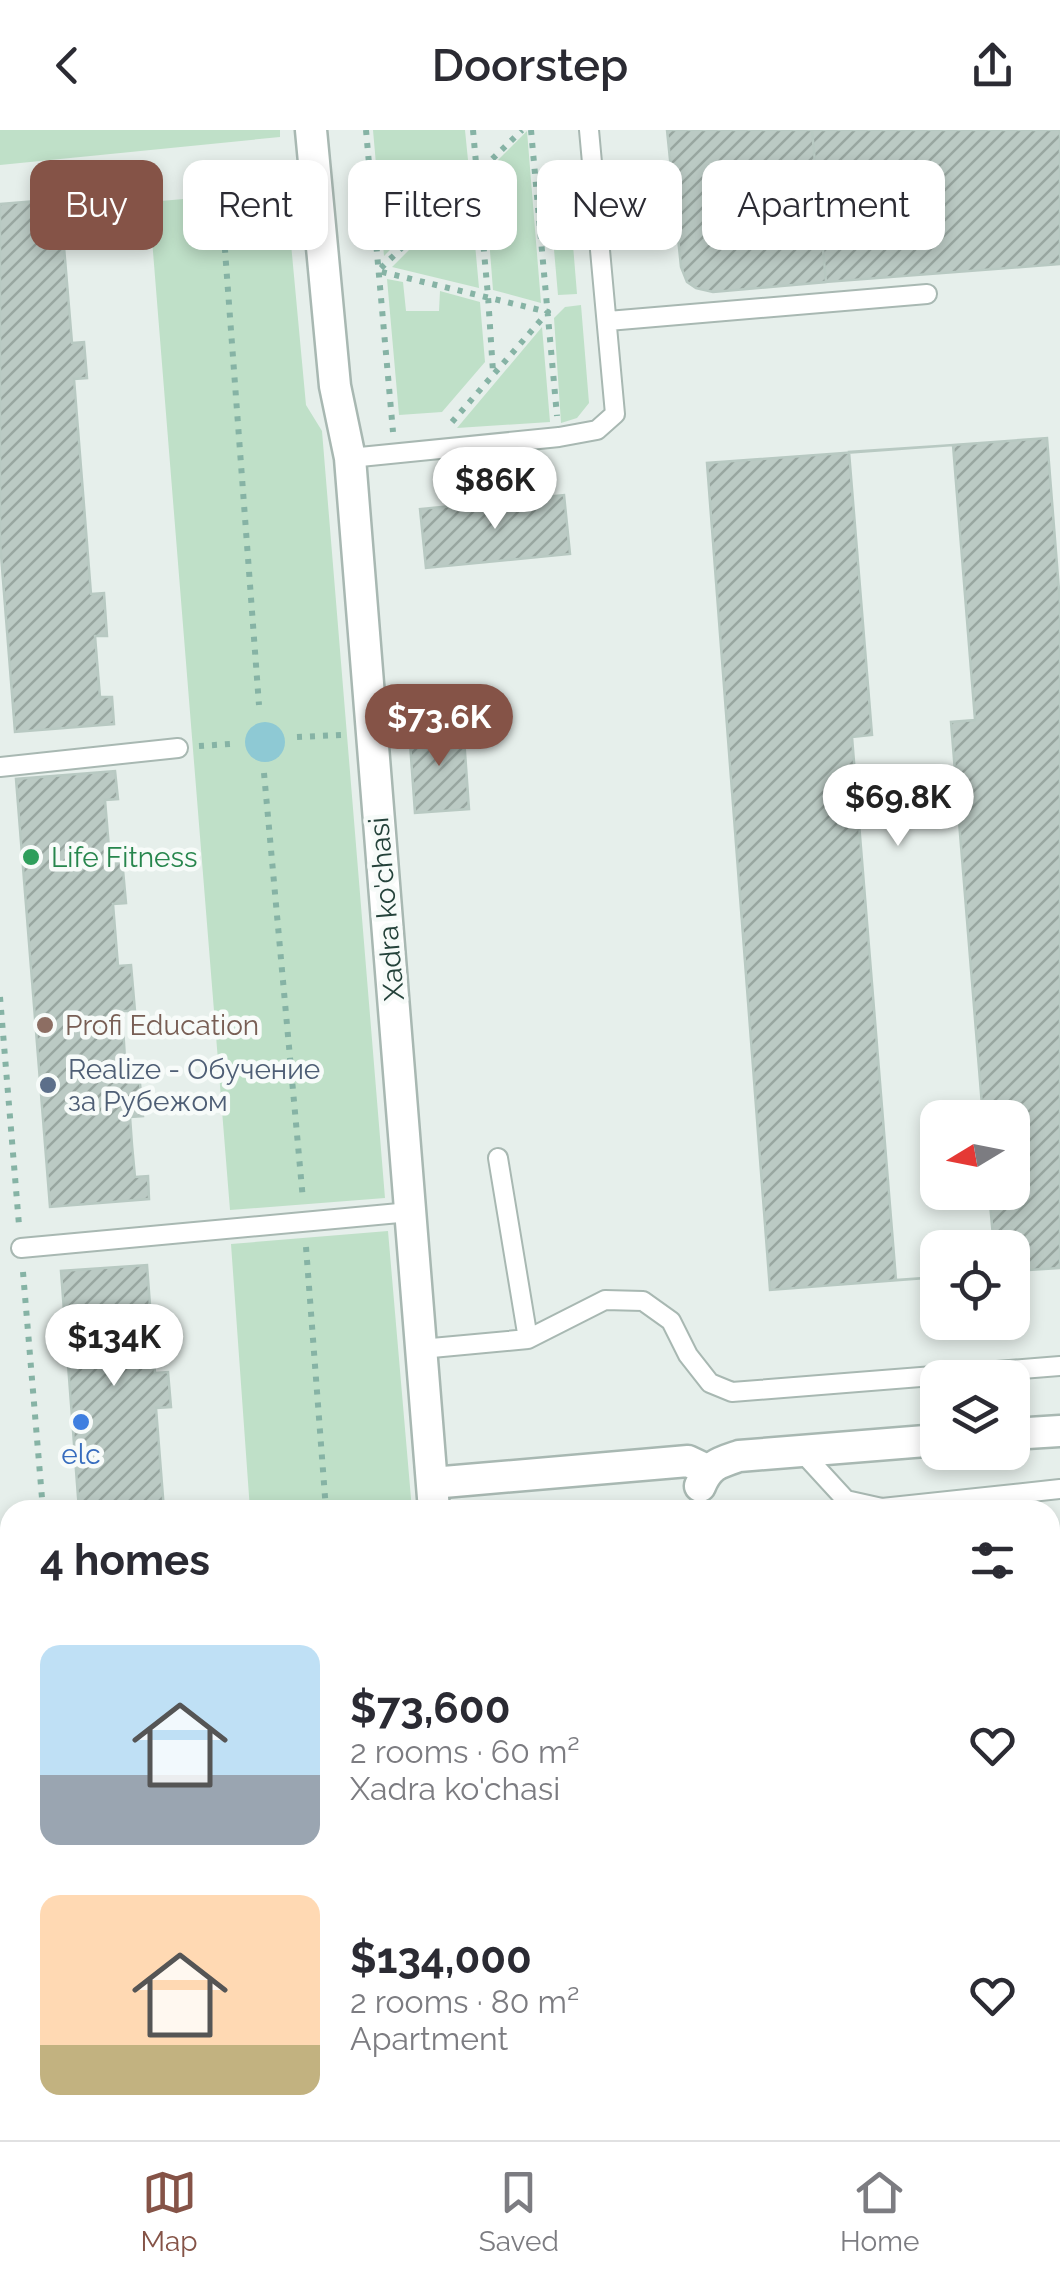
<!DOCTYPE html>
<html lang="en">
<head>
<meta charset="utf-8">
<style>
	:root { --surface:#fff; --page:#f7f7f7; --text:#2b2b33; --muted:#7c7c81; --line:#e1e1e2; --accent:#855347 }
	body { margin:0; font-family:Raleway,sans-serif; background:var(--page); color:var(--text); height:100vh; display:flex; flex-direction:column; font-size:38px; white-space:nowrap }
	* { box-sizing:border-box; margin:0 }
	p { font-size:32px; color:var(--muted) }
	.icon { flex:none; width:55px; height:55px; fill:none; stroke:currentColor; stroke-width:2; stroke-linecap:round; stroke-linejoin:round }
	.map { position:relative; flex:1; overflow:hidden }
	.details { position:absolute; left:0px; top:1370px; width:1060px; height:640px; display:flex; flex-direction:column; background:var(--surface); border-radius:30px 30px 0 0; box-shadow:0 5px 15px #0003 }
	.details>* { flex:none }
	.guide { position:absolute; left:30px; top:30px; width:1000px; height:90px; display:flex; gap:20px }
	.needle { width:65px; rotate:260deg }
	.tools { position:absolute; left:920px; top:970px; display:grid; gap:20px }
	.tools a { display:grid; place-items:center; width:110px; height:110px; border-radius:20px; background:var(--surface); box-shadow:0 5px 15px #0003; font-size:50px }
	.price { position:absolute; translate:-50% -85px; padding:0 22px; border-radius:35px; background:#fff; color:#222; font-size:32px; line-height:65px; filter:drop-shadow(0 2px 5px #0008) }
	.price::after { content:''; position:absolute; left:50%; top:60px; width:30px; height:22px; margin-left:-15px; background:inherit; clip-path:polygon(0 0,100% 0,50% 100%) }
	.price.active { background:var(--accent); color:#fff }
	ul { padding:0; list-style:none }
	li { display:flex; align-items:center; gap:30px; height:250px; padding:0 40px }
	li span { display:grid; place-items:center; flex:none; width:280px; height:200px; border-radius:20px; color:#555 }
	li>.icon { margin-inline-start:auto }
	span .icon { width:120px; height:120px; fill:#fffc; stroke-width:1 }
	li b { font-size:42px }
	h2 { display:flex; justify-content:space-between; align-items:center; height:120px; padding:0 40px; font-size:42px }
	.pill { padding:0 35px; border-radius:20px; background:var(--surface); box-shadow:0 5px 15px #0003; font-size:35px; line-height:90px }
	.pill.active { background:var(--accent); color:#fff }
	header { display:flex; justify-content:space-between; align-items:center; height:130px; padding:0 40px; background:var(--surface); font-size:45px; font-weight:600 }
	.dock { display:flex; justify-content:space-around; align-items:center; height:140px; border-top:2px solid var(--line); background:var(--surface); font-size:28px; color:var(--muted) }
	.dock a { display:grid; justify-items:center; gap:5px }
	.dock .active { color:var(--accent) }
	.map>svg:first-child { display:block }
	.green { fill:#bfe0c8 }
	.water { fill:#8ec9d4 }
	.building { fill:url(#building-hatch); stroke:#b8c9c2; stroke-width:2.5; fill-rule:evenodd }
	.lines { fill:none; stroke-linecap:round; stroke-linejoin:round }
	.service-casing { stroke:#a8b8b2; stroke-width:22 }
	.minor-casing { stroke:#a8b8b2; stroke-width:35 }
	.path { stroke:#86b3a5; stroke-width:6; stroke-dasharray:5 8; stroke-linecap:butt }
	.service { stroke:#fff; stroke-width:18 }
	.minor { stroke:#fff; stroke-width:30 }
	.leisure-dot { fill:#2e9e5b; stroke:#f7fbf9; stroke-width:4 }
	.education-dot { fill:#8d6e63; stroke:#f7fbf9; stroke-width:4 }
	.service-dot { fill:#5c6f8a; stroke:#f7fbf9; stroke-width:4 }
	.shop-dot { fill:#3f7fe0; stroke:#f7fbf9; stroke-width:4 }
	.labels { text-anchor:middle; stroke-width:9; stroke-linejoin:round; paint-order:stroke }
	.leisure-label { font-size:28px; fill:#27864d; stroke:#f7fbf9; text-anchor:start }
	.street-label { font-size:28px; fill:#24423a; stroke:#f7fbf9 }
	.education-label { font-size:28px; fill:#785e54; stroke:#f7fbf9; text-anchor:start }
	.service-label { font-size:28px; fill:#4e5e75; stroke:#f7fbf9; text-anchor:start }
	.shop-label { font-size:28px; fill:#366cbe; stroke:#f7fbf9 }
</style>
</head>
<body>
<header><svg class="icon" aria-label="back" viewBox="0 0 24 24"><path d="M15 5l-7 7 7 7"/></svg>Doorstep<svg class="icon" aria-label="share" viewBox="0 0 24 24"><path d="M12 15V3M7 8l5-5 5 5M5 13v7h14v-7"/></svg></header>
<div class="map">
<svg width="1060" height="2010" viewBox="0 0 1060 2010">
	<defs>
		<pattern id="building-hatch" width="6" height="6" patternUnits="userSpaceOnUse" patternTransform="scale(2.5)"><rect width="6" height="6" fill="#bbcac4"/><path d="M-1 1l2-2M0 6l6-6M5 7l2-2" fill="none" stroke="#98a6a0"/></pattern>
	</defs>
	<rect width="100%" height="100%" fill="#e6efeb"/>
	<path class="green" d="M0 0H280V7L0 35Z
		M373 0H465L469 40 384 126Z
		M527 1 541 173 493 160 484 44Z
		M470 59 479 158 392 137Z
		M286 60 306 275 322 301 385 1068 230 1080 149 72Z
		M563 90 565 108 573 115 577 164 558 165 552 97Z
		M387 149 403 152 406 181H439L440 161 480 172 485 232 442 282 399 285Z
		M581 175 589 273 577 288 561 293 554 188 565 177Z
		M542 197 550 292 457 298Z
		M388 1101 412 1380H250L231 1114Z
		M295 2000H462V2010H295Z"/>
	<path class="water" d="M245 612a20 20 0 1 1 40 0a20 20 0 1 1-40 0Z"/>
	<path class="building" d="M667 0H812L826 152 713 162 696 158 687 152 681 137Z
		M812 0H1060V134L826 152Z
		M60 69 72 213 84 212 87 248 74 249 91 464 104 463 107 506H95L100 567H112L114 594 15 602 0 412V74Z
		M1047 308 1060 473V1138L1012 1141V1118H938V1147L770 1160 707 333ZM938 988H1012V1062H938Z
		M953 315 975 590 951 592 983 988H938V1062H989L994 1118H938V1147L896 1150 852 607 872 605 849 322Z
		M564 365 570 424 426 438 420 379Z
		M463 594 469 679 415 683 409 599Z
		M115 641 118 669 105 670 110 730 122 729 126 773 113 774 118 836 131 835 135 881H122L126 945 139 943 143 986 130 987 132 1015 135 1047 148 1046 149 1069 50 1077 16 649Z
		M147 1135 155 1243 168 1242 171 1277 156 1278 164 1380H79L61 1141Z
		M1060 1466V1557L1050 1558V1467Z
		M1060 1923V2010H798L797 2000H1050V1924Z
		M129 2000H229L230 2010H130Z"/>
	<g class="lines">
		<defs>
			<path id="service" d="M608 191 927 164
				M350 328 559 307 597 300 615 284 589 0
				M0 637 178 618
				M21 1118 410 1082
				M528 1209 605 1170 643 1171 671 1191 688 1225 710 1253 732 1262 1060 1236
				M421 1219 528 1209 498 1028
				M801 1321 846 1370 882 1378 1060 1359"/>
			<path id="minor" d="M311 0 335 256 350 328 434 1380
				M1012 1304 1060 1301
				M432 1353 688 1331 707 1340
				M700 1356C709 1335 718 1333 739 1326L938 1310
				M485 2000 486 2010"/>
		</defs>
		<use href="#service" class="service-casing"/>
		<use href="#minor" class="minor-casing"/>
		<path class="path" d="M366 0 393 302
			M473 0 488 166 493 242
			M531 0 557 286
			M219 40 259 575
			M452 292 548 182 378 141 522 0
			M297 607 341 605
			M199 616 230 614
			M264 643 303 1070
			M0 867 19 1095
			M306 1117 326 1380
			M23 1142 43 1380
			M1050 1860 1060 1859
			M93 2000V2010
			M375 2000 376 2010"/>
		<use href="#service" class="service"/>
		<use href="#minor" class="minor"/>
	</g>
	<circle class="leisure-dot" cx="31" cy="727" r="10"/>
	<circle class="education-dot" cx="45" cy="895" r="10"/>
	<circle class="service-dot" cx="48" cy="955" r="10"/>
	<circle class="shop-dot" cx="81" cy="1292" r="10"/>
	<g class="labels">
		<g class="leisure-label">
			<text x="51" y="737">Life Fitness</text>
		</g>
		<g class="street-label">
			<text transform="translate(386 779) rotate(-95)" y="10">Xadra ko'chasi</text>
		</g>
		<g class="education-label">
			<text x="65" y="905">Profi Education</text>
		</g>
		<g class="service-label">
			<text x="68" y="949">Realize - Обучение<tspan x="68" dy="32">за Рубежом</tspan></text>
		</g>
		<g class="shop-label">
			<text x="81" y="1334">elc</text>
		</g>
	</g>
</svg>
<div class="tools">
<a><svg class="needle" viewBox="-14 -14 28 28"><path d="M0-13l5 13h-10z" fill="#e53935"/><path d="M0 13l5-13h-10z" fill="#7c7c81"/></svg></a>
<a><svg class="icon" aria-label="locate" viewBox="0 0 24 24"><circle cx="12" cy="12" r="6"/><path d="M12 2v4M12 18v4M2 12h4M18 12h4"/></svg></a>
<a><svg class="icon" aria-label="layers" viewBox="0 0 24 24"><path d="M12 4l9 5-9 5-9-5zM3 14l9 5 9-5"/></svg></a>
</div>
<b class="price" style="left:495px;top:402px">$86K</b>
<b class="price active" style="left:439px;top:639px">$73.6K</b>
<b class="price" style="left:898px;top:719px">$69.8K</b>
<b class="price" style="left:114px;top:1259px">$134K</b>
<div class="guide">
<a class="pill active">Buy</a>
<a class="pill">Rent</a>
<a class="pill">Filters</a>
<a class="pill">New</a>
<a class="pill">Apartment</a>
</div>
<section class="details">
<h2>4 homes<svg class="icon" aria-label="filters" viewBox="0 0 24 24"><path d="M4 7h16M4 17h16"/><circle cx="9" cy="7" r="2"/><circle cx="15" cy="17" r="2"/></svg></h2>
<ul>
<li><span style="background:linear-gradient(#bfe0f5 65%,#9aa5b1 0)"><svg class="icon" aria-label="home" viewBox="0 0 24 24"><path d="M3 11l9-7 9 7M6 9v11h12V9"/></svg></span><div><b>$73,600</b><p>2 rooms · 60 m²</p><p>Xadra ko'chasi</p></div><svg class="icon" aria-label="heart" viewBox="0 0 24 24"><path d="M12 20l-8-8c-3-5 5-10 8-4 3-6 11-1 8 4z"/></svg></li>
<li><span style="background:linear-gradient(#ffd9b3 75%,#c2b280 0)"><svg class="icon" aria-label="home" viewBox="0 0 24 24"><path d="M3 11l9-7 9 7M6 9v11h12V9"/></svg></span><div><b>$134,000</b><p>2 rooms · 80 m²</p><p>Apartment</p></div><svg class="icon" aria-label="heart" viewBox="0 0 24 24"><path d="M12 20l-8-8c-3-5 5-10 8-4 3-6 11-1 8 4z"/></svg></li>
</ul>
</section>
</div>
<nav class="dock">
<a class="active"><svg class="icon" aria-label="map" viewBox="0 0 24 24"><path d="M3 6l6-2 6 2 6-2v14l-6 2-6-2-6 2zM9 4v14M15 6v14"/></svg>Map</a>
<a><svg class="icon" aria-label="saved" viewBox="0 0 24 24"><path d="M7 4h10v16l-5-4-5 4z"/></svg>Saved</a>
<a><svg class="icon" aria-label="home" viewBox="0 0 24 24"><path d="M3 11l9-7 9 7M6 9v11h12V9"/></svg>Home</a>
</nav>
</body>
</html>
